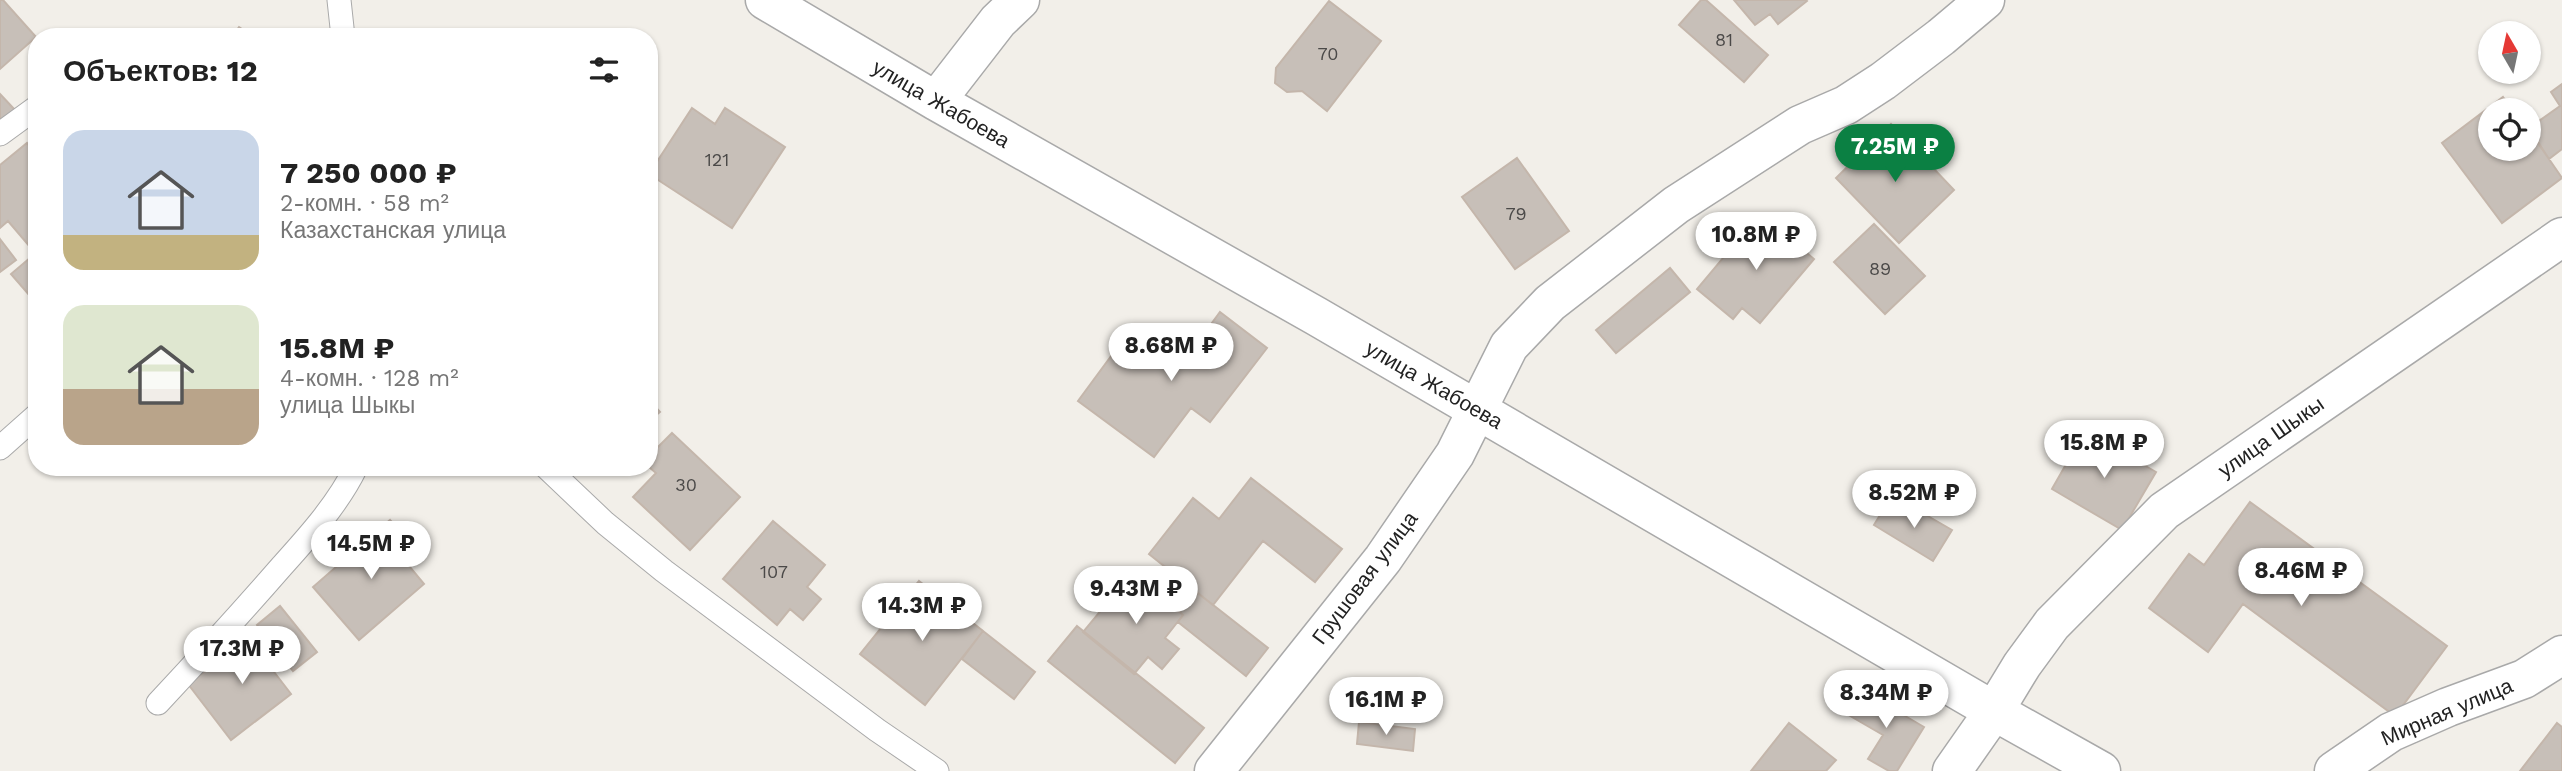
<!DOCTYPE html>
<html lang="ru">
<head>
<meta charset="utf-8">
<style>
	:root { --surface:#fff; --page:#f2f2f2; --text:#222; --muted:#767676; --accent:#0b8043 }
	body { margin:0; font-family:"Work Sans",sans-serif; background:var(--page); color:var(--text); height:100vh; display:flex; flex-direction:column; font-size:26px; white-space:nowrap }
	* { box-sizing:border-box; margin:0 }
	p { font-size:23px; color:var(--muted) }
	.icon { flex:none; width:38px; height:38px; fill:none; stroke:currentColor; stroke-width:2; stroke-linecap:round; stroke-linejoin:round }
	.map { position:relative; flex:1; overflow:hidden }
	.panel { position:absolute; left:28px; top:28px; width:630px; height:448px; display:flex; flex-direction:column; background:var(--surface); border-radius:28px; box-shadow:0 2px 5px #0004 }
	.panel>* { flex:none }
	.needle { width:46px; rotate:351deg }
	.controls { position:absolute; left:2478px; top:21px; display:grid; gap:14px }
	.controls a { display:grid; place-items:center; width:63px; height:63px; border-radius:50%; background:var(--surface); box-shadow:0 2px 5px #0004; font-size:35px }
	.price { position:absolute; translate:-50% -60px; padding:0 16px; border-radius:24px; background:#fff; color:#222; font-size:23px; line-height:46px; filter:drop-shadow(0 2px 4px #0008) }
	.price::after { content:''; position:absolute; left:50%; top:42px; width:21px; height:16px; margin-left:-10px; background:inherit; clip-path:polygon(0 0,100% 0,50% 100%) }
	.price.active { background:var(--accent); color:#fff }
	ul { padding:0; list-style:none }
	li { display:flex; align-items:center; gap:21px; height:175px; padding:0 35px }
	li span { display:grid; place-items:center; flex:none; width:196px; height:140px; border-radius:21px; color:#555 }
	li>.icon { margin-inline-start:auto }
	span .icon { width:84px; height:84px; fill:#fffc; stroke-width:1 }
	li b { font-size:30px }
	h2 { display:flex; justify-content:space-between; align-items:center; height:84px; padding:0 35px; font-size:30px }
	.map>svg:first-child { display:block }
	.building { fill:#c7bfb8; stroke:#c4b6ab; stroke-width:2 }
	.lines { fill:none; stroke-linecap:round; stroke-linejoin:round }
	.lane-casing { stroke:#a9a9a9; stroke-width:25 }
	.street-casing { stroke:#a9a9a9; stroke-width:41 }
	.lane { stroke:#fff; stroke-width:23 }
	.street { stroke:#fff; stroke-width:38 }
	.labels { text-anchor:middle; stroke-width:7; stroke-linejoin:round; paint-order:stroke }
	.number-label { font-size:18px; fill:#4b4948 }
	.street-label { font-size:21px; fill:#222; stroke:#fff }
</style>
</head>
<body>
<div class="map">
<svg width="2562" height="771" viewBox="0 0 2562 771">
	<rect width="100%" height="100%" fill="#f2efe9"/>
	<path class="building" d="M0 0H3L36 37 0 69Z
		M1701 0H1706L1768 55 1744 82 1679 25Z
		M1734 0H1806L1807 1 1778 24 1770 14 1755 25Z
		M1329 1 1381 41 1327 111 1302 91 1287 92 1275 83 1276 68Z
		M239 27 254 37H232Z
		M2562 84V149L2549 159 2529 128 2560 106 2551 92Z
		M0 94 15 110 0 123Z
		M2503 97 2513 110H2490V149H2529V130L2562 178 2502 223 2442 143Z
		M692 108 715 124 725 108 785 147 732 228 649 174Z
		M1891 124 1954 190 1899 243 1836 178Z
		M27 143 37 155V243L31 248 8 221 0 228V165Z
		M1517 158 1569 231 1515 269 1462 197Z
		M1760 214 1814 259 1760 323 1742 308 1733 319 1697 289Z
		M1874 224 1925 276 1885 314 1834 262Z
		M0 239 16 260 0 272Z
		M37 252V304L11 274Z
		M1670 268 1690 292 1616 353 1596 330Z
		M1220 312 1267 348 1210 422 1191 408 1154 457 1078 401 1123 340 1145 357 1158 341 1184 361Z
		M649 400 660 412 649 421Z
		M2085 431 2156 472 2122 530 2052 489Z
		M672 433 740 497 690 550 633 497 656 473 649 467V456Z
		M1251 478 1342 549 1315 582 1263 541 1213 605 1149 554 1193 498 1219 519Z
		M1888 502 1907 514 1912 507 1952 530 1933 561 1874 525Z
		M2250 502 2447 646 2395 716 2243 604 2208 652 2149 608 2189 554 2204 565Z
		M390 520 416 550 404 560 424 584 359 640 313 587Z
		M773 521 825 565 807 587 821 599 803 620 790 609 777 625 723 579Z
		M1132 573 1183 615 1165 638 1179 649 1162 669 1148 657 1134 674 1083 632Z
		M919 581 983 631 925 705 860 654Z
		M1194 590 1268 648 1246 676 1178 622 1183 615 1178 610Z
		M280 606 317 652 293 671 257 625Z
		M1077 626 1204 728 1175 763 1048 661Z
		M259 631 281 661 271 668 291 694 231 740 188 684Z
		M983 631 1035 672 1014 699 962 659Z
		M1859 689 1924 727 1897 771H1889L1868 759 1883 735 1845 713Z
		M1359 722 1415 729 1413 751 1357 744Z
		M1789 723 1836 760 1826 771H1751Z
		M2557 723 2562 727V771H2520Z"/>
	<g class="lines">
		<defs>
			<path id="lane" d="M339 0 343 37
				M0 134 37 107
				M0 448 37 415
				M546 467 605 523 664 571 877 730 937 771
				M158 703C200 658 241 613 282 566 309 536 338 504 356 467"/>
			<path id="street" d="M765 0 936 101 1316 316 1994 711 2101 771
				M936 101 998 21 1020 0
				M1214 771 1383 559 1455 454 1509 346 1550 303 1676 205 1800 125 1846 105 1883 81 1941 37 1985 0
				M1952 771 1994 711 2022 665 2052 624 2164 511 2562 237
				M2334 771 2391 732 2448 707 2524 679 2562 655"/>
		</defs>
		<use href="#lane" class="lane-casing"/>
		<use href="#street" class="street-casing"/>
		<use href="#lane" class="lane"/>
		<use href="#street" class="street"/>
	</g>
	<g class="labels">
		<g class="number-label">
			<text x="1724" y="46">81</text>
			<text x="1328" y="60">70</text>
			<text x="717" y="166">121</text>
			<text x="1516" y="220">79</text>
			<text x="1880" y="275">89</text>
			<text x="686" y="491">30</text>
			<text x="774" y="578">107</text>
		</g>
		<g class="street-label">
			<text transform="translate(941 104) rotate(30)" y="7">улица Жабоева</text>
			<text transform="translate(1434 385) rotate(30)" y="7">улица Жабоева</text>
			<text transform="translate(2271 437) rotate(-35)" y="7">улица Шыкы</text>
			<text transform="translate(1365 578) rotate(-53)" y="7">Грушовая улица</text>
			<text transform="translate(2447 712) rotate(-23)" y="7">Мирная улица</text>
		</g>
	</g>
</svg>
<div class="controls">
<a><svg class="needle" viewBox="-14 -14 28 28"><path d="M0-13l5 13h-10z" fill="#e53935"/><path d="M0 13l5-13h-10z" fill="#767676"/></svg></a>
<a><svg class="icon" aria-label="locate" viewBox="0 0 24 24"><circle cx="12" cy="12" r="6"/><path d="M12 2v4M12 18v4M2 12h4M18 12h4"/></svg></a>
</div>
<b class="price active" style="left:1895px;top:184px">7.25M ₽</b>
<b class="price" style="left:1756px;top:272px">10.8M ₽</b>
<b class="price" style="left:1171px;top:383px">8.68M ₽</b>
<b class="price" style="left:2104px;top:480px">15.8M ₽</b>
<b class="price" style="left:1914px;top:530px">8.52M ₽</b>
<b class="price" style="left:371px;top:581px">14.5M ₽</b>
<b class="price" style="left:2301px;top:608px">8.46M ₽</b>
<b class="price" style="left:1136px;top:626px">9.43M ₽</b>
<b class="price" style="left:922px;top:643px">14.3M ₽</b>
<b class="price" style="left:242px;top:686px">17.3M ₽</b>
<b class="price" style="left:1886px;top:730px">8.34M ₽</b>
<b class="price" style="left:1386px;top:737px">16.1M ₽</b>
<section class="panel">
<h2>Объектов: 12<svg class="icon" aria-label="filters" viewBox="0 0 24 24"><path d="M4 7h16M4 17h16"/><circle cx="9" cy="7" r="2"/><circle cx="15" cy="17" r="2"/></svg></h2>
<ul>
<li><span style="background:linear-gradient(#c9d6e8 75%,#c2b280 0)"><svg class="icon" aria-label="home" viewBox="0 0 24 24"><path d="M3 11l9-7 9 7M6 9v11h12V9"/></svg></span><div><b>7 250 000 ₽</b><p>2-комн. · 58 m²</p><p>Казахстанская улица</p></div></li>
<li><span style="background:linear-gradient(#dfe7d0 60%,#b9a48a 0)"><svg class="icon" aria-label="home" viewBox="0 0 24 24"><path d="M3 11l9-7 9 7M6 9v11h12V9"/></svg></span><div><b>15.8M ₽</b><p>4-комн. · 128 m²</p><p>улица Шыкы</p></div></li>
</ul>
</section>
</div>
</body>
</html>
